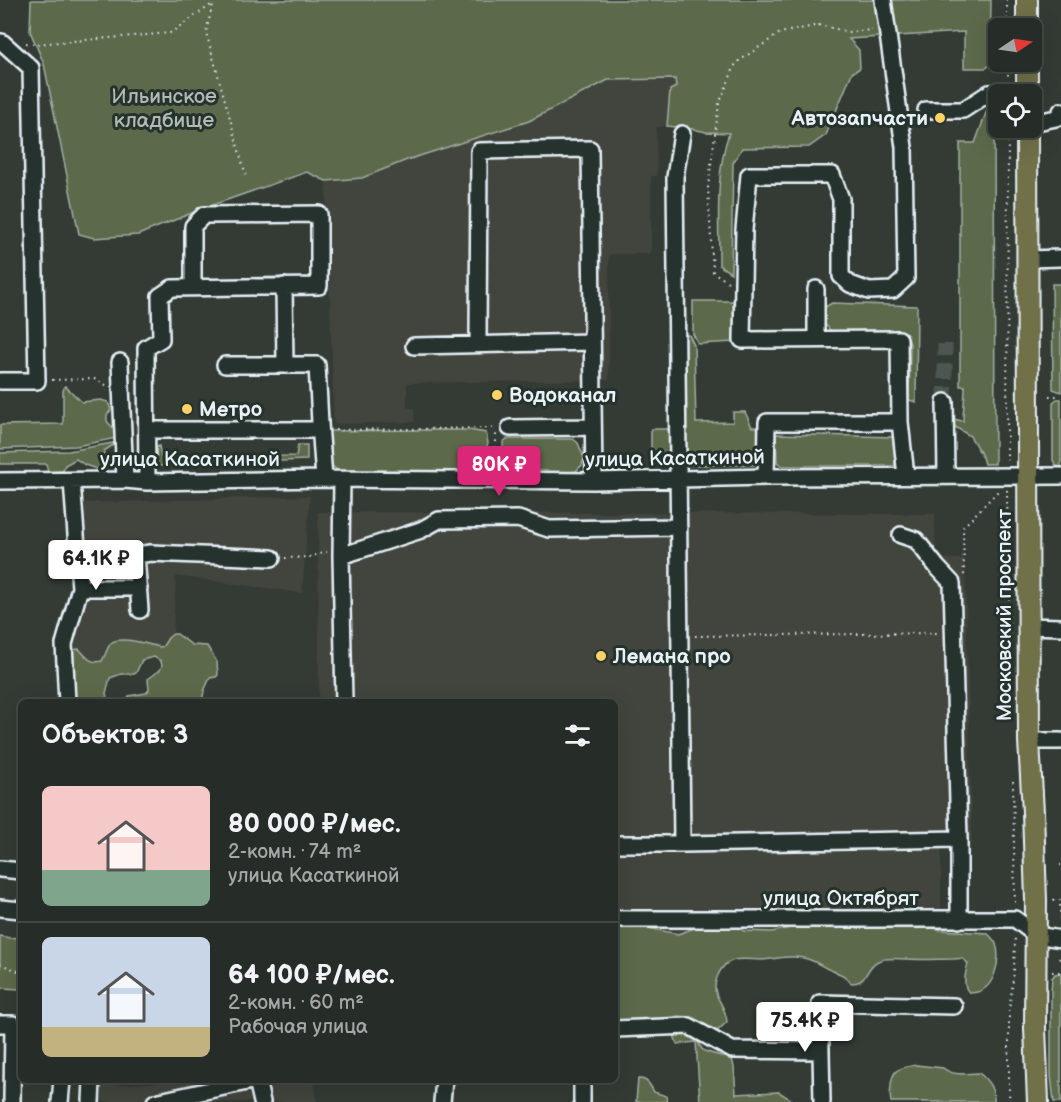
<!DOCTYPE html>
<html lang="ru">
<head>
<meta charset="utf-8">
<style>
	:root { --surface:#262c27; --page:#2e342f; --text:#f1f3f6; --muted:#a4a7a7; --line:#424844; --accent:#db2777 }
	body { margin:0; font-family:"Balsamiq Sans",sans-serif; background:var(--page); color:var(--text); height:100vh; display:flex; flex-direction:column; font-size:22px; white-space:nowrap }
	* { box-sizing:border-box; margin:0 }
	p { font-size:20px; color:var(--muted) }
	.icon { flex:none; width:33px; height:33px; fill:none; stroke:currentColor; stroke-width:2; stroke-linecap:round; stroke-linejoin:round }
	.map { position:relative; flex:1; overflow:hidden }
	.sheet { position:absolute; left:18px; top:699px; width:600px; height:384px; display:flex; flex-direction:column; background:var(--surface); border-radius:9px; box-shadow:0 6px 24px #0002,0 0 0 2px var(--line) }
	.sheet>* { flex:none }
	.needle { width:39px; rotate:77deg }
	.tools { position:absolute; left:988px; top:18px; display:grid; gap:12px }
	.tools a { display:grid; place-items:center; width:54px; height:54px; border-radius:9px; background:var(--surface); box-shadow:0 6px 24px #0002,0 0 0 2px var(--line); font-size:30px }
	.price { position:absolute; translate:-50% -51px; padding:0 14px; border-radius:6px; background:#fff; color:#222; font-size:20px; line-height:39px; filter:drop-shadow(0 2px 3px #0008) }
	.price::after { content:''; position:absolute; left:50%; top:36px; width:18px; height:14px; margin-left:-9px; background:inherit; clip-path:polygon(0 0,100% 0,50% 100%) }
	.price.current { background:var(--accent); color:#fff }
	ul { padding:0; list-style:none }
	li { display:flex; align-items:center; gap:18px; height:150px; padding:0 24px }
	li+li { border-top:2px solid var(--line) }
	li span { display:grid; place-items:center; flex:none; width:168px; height:120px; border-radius:9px; color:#555 }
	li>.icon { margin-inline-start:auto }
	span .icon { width:72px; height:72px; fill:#fffc; stroke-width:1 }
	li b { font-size:26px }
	h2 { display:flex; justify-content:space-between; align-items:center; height:72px; padding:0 24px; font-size:26px }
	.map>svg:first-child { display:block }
	.built { fill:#42453c }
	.green { fill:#5c6b4c; stroke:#a2aea2; stroke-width:1.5 }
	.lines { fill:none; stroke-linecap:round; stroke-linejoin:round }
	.minor-tunnel { stroke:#4e5651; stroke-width:15; stroke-dasharray:15 8; stroke-linecap:butt }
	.minor-casing { stroke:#e8f1f8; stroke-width:20 }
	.major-casing { stroke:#e8f1f8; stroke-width:24 }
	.path { stroke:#e8f1f8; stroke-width:2; stroke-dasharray:1.5 4.5; stroke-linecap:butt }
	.minor { stroke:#26332d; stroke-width:15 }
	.major { stroke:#6f704a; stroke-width:20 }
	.poi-dot { fill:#ffd166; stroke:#26332d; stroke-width:2 }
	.labels { text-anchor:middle; stroke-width:6; stroke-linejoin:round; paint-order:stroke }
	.park-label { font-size:21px; fill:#b0bbb3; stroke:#26332d }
	.poi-label { font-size:21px; font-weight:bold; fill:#e8f1f8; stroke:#26332d; text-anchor:start }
	.street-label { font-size:21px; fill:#e8f1f8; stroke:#26332d }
</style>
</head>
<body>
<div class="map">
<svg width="1061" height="1102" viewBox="0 0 1061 1102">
	<rect width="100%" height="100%" fill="#333b34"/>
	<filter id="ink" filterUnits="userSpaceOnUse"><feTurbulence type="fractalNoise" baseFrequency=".0167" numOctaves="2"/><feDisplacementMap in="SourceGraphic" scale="12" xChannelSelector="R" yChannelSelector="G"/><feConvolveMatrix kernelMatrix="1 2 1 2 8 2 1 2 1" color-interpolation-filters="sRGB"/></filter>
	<g filter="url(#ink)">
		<path class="built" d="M676 79V87L669 90 667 126 656 127 657 176H651V254H609V380L407 383V408H414L415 422 334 424 326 181 362 178 407 160 529 121 608 80Z
			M310 496 302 593 176 576 173 634 168 638 163 646 158 647 128 640H117L112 642 102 661 94 663 79 649 71 650 67 644 85 588 79 503Z
			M318 512 935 514 936 558 965 559 972 844 941 846V930L922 925 821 924 804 928H790L772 932H753L744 931 736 927 721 925H703L678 934 628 924H615V702H319Z
			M190 1080H314L317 1102H94L93 1087Z"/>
		<path class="green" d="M31 0H991L990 65 986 68H964V32L849 39 859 50 860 68 852 73 826 135 809 147 742 148 733 163 731 273 719 265C719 223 715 173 729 133L706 132 693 129 667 126 670 90 676 87 675 79 608 80 529 121 407 160 362 178 326 181 307 172 204 208 138 235 94 238 79 234 44 64 30 31Z
			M994 104 995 464H984L981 454 970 436 952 425 953 419 963 421C963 409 965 398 965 386H960V143H975L989 105Z
			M1052 284H1061V392L1053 389Z
			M693 301H733L735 342 698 344 693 334Z
			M832 303 917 306 916 402 909 400 910 344 908 337 902 334 831 331 825 324V307Z
			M681 335H689L694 345 696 423 733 422V412H745L752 427H759L758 461 755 465H682L681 425 685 421Z
			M65 386 82 402 101 400 108 402 111 410 107 415V421L112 427 117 425V438L76 446 0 449V425L63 424V391Z
			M1057 399H1061V467L1056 466 1053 460V402Z
			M651 429H669L670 453H651Z
			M427 430H469L486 433 488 443 486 448 489 457 486 472 338 471 329 463 327 431Z
			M776 434 894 437 895 466H782L777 462Z
			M507 439H573L578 443 584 458 582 465 576 471 563 473H504L503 442Z
			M118 442 104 451 102 471 85 465 76 459 65 465 63 471 48 472 46 464H0V453L69 451Z
			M298 445H307V460L155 466 154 449 159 446 161 457 296 456Z
			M173 634H177L192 645 207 646 217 662 218 675 216 677 210 678 204 691 202 702H126L129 696 146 693 149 690 148 679 160 670 162 666 161 661 154 657 142 660 136 673 134 674H121L110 678 106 693 108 702H72L71 650 79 649C87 657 90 664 102 661 105 656 107 648 111 643 120 635 149 645 161 647L163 646 168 638Z
			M615 924H628L678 934 703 925H721L736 927 744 931 772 932 790 928H804L821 924 922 925 941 930 987 933C991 937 994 939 996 944 1001 959 995 988 977 992 960 997 965 973 968 964 964 958 961 958 954 959 938 959 922 960 907 959 897 959 888 957 878 961 864 968 869 983 851 983 843 973 840 974 828 969 820 965 812 959 803 958 789 955 776 959 762 960 743 960 728 954 718 975 708 996 726 1002 727 1022L715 1033 697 1023 689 1017 678 1016 661 1021H621L615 1020Z
			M0 936 10 938 21 937V989L0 988Z
			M1061 973V1102H1054L1051 1076V992L1052 978 1055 974Z
			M696 1034C697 1038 699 1046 702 1049 705 1053 727 1057 732 1059L734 1067 736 1094 779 1092 795 1102H700L696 1042 677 1044 674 1035Z
			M916 1065 943 1068C955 1077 966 1073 979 1073 989 1081 995 1090 994 1102H891C890 1096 890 1092 891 1086 892 1068 900 1068 916 1065Z
			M638 1079C647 1078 650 1085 654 1092L666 1096 667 1102H636Z"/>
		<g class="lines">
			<path class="minor-tunnel" d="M945 402V344"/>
			<defs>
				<path id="minor" d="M0 42H2L31 68 37 381H0
					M926 110H963L989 93 1027 92
					M1032 123 1061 117V111
					M1027 259 1061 258
					M284 286 285 365
					M816 340V289
					M478 345 479 151 590 149 594 481
					M414 346 592 342
					M120 362 125 480
					M225 365H317L320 423 324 479
					M945 402 946 476
					M900 422 906 476
					M510 428 593 427
					M147 430H320
					M766 477 767 422H900L899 339 742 340 744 230 749 175H832L841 199V276L850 284 869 291 893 290 906 278 904 147 883 0
					M342 480 341 556 421 530 439 520 518 519 549 529 679 527
					M0 481 125 480 147 482 324 479 594 481 766 477 1061 476
					M147 482 146 348 161 339 160 296 172 288 319 286V214L204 215 193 226V287
					M901 535 916 540 937 567 952 583 959 839
					M341 556 344 702
					M80 588H139
					M140 610 136 555 151 553 272 558
					M1028 626 1061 627
					M67 702 64 644 80 588 72 481
					M1029 741H1061
					M615 844H682L675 177 682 134
					M682 844 959 839V920
					M0 869 21 871
					M0 908 21 910
					M615 919H1015L1036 935 1061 939
					M0 1024H13L12 1102
					M615 1029 689 1026 732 1050 821 1051
					M257 1080 262 1102
					M60 1102 62 1080
					M91 1102 92 1080
					M155 1102 256 1080
					M442 1102 444 1080
					M582 1102V1080
					M822 1102 820 1003 954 1006"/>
				<path id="major" d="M1027 0V28
					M1027 62V94
					M1027 128 1029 741 1033 812 1036 900 1035 1028 1038 1102"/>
			</defs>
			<use href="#minor" class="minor-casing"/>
			<use href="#major" class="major-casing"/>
			<path class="path" d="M214 0 206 32 246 176
				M1007 0V28
				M26 43 36 44 170 33 214 3
				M1008 62V77
				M728 282 713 272 708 188 719 104 736 63 780 33 819 25 849 32 872 30
				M52 380 94 379 108 386
				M1049 396H1061
				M335 430 497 428
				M1007 461 1008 128
				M496 466V433
				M1007 490 1010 659
				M285 558 309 557 327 552
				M964 575 963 527 999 490
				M695 636 938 633
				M1013 781 1015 905
				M1060 865H1061
				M1053 900H1060V919
				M1059 958 1061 962
				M0 964 21 972
				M1052 972H1061
				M1010 1102 1009 1093V1011L1014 972 1015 938"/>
			<use href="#minor" class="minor"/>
			<use href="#major" class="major"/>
		</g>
	</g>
	<g class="poi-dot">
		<circle cx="940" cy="118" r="6"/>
		<circle cx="497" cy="395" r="6"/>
		<circle cx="187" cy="409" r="6"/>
		<circle cx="601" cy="656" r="6"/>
	</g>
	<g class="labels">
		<g class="park-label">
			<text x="164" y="103">Ильинское<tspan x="164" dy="24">кладбище</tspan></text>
		</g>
		<g class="poi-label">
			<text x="928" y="125" text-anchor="end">Автозапчасти</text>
			<text x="509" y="402">Водоканал</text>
			<text x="199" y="416">Метро</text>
			<text x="613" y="663">Лемана про</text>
		</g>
		<g class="street-label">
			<text transform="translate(675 458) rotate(-1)" y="7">улица Касаткиной</text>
			<text x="190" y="466">улица Касаткиной</text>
			<text transform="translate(1004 615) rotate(-90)" y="7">Московский проспект</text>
			<text x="841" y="905">улица Октябрят</text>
		</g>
	</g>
</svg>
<div class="tools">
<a><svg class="needle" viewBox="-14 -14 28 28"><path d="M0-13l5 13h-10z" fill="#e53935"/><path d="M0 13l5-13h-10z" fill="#a4a7a7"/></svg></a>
<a><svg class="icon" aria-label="locate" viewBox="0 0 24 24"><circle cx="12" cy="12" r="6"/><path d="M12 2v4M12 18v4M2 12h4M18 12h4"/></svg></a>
</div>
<b class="price current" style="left:499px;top:497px">80K ₽</b>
<b class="price" style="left:96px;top:591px">64.1K ₽</b>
<b class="price" style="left:805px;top:1053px">75.4K ₽</b>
<section class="sheet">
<h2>Объектов: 3<svg class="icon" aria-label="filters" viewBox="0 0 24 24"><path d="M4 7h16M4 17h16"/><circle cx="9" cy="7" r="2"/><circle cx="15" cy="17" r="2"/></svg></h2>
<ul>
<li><span style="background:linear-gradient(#f6c9c9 70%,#7fa58c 0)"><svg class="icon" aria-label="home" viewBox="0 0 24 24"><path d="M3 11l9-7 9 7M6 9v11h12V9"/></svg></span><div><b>80 000 ₽/мес.</b><p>2-комн. · 74 m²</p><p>улица Касаткиной</p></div></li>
<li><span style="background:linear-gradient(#c9d6e8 75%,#c2b280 0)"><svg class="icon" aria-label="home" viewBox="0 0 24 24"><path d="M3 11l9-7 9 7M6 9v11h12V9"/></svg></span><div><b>64 100 ₽/мес.</b><p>2-комн. · 60 m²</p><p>Рабочая улица</p></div></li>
</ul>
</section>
</div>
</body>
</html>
